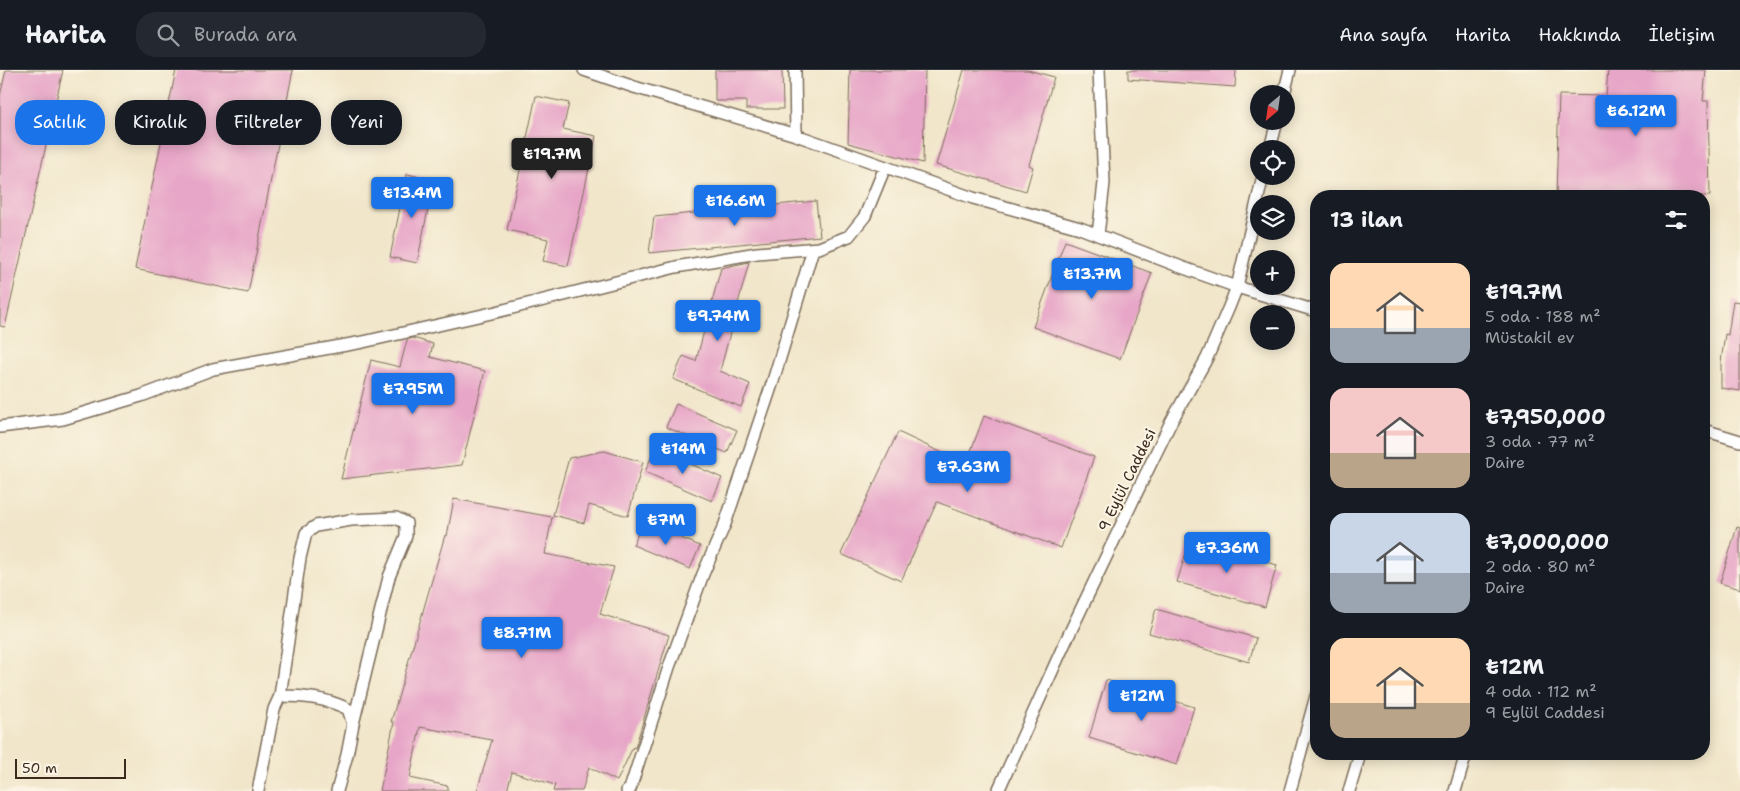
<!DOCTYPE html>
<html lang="tr">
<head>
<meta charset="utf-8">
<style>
	:root { --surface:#171b24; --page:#242831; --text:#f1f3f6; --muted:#9ea1a6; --line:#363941; --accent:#1a73e8 }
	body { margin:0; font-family:"Shantell Sans",sans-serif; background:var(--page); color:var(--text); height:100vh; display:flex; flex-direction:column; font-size:19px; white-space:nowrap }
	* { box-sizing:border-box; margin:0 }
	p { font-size:16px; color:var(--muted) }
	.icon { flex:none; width:28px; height:28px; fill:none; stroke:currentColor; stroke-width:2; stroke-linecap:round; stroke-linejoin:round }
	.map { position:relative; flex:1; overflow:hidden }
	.panel { position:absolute; left:1310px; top:120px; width:400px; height:570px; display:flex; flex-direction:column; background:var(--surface); border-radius:20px; box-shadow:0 2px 12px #0003 }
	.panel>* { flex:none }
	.top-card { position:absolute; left:15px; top:30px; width:475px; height:45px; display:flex; gap:10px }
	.needle { width:32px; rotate:209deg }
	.tools { position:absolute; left:1250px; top:15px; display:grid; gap:10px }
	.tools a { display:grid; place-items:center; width:45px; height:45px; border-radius:50%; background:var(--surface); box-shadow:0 2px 12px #0003; font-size:25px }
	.scale { position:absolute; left:15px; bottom:12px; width:111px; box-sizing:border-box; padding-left:5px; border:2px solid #3b2a1e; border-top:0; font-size:14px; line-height:18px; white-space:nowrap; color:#3b2a1e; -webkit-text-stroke:4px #fcf5e5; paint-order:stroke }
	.price { position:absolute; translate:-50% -42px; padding:0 11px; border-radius:5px; background:var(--accent); color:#fff; font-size:16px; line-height:32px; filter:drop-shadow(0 1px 2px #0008) }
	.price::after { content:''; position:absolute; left:50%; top:30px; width:15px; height:11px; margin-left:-8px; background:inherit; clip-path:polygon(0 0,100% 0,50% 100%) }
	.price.current { background:#222; color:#fff }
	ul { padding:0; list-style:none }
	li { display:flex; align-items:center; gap:15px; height:125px; padding:0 20px }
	li span { display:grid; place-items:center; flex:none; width:140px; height:100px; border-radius:15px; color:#555 }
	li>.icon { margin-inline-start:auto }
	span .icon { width:60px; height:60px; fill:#fffc; stroke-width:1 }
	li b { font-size:21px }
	h2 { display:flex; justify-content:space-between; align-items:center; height:60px; padding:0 20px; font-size:21px }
	.chip { padding:0 18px; border-radius:20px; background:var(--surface); box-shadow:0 2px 12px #0003; font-size:18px; line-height:45px }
	.chip.current { background:var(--accent); color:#fff }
	header { display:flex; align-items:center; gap:30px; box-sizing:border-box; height:70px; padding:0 25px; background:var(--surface); border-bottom:1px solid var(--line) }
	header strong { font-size:24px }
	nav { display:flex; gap:28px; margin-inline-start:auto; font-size:18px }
	.search { width:350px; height:45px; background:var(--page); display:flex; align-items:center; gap:12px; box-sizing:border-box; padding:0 18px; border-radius:20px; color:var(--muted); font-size:19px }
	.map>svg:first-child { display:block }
	.building { fill:#e7a5c7 }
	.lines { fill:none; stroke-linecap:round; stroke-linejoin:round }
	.street-casing { stroke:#7b6c5a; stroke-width:14 }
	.street { stroke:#fff; stroke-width:11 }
	.labels { text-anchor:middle; stroke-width:4; stroke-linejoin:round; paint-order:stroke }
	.street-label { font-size:15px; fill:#3b2a1e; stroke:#fcf5e5 }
</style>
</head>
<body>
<header>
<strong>Harita</strong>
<div class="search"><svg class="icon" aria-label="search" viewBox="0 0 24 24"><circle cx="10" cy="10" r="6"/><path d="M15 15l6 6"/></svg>Burada ara</div>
<nav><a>Ana sayfa</a><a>Harita</a><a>Hakkında</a><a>İletişim</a></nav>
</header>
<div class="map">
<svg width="1740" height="721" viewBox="0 0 1740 721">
	<rect width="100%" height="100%" fill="#fcf5e5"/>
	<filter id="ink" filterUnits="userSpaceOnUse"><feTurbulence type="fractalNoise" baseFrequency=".02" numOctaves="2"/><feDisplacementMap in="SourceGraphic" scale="10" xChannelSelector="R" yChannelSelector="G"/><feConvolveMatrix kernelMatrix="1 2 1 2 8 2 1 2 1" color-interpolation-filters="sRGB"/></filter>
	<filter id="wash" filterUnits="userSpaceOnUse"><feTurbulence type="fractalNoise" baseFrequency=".0096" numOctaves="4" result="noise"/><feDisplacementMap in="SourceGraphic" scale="20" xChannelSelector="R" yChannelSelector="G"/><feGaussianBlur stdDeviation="1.12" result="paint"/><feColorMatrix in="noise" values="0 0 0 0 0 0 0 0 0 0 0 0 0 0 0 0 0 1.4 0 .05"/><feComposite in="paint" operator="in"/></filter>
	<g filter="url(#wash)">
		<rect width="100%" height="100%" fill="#f1e6ca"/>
		<g id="blocks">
			<path class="building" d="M6 0H63L5 257 0 256V26Z
				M176 0H293L248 223 135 199Z
				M715 0H782L783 39H746V31H715Z
				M850 0H925L923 93 848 73Z
				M964 0H1028L1054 7 1029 95 1033 97 1026 121 936 95Z
				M1128 0H1236L1235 17 1128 9Z
				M1608 0H1706L1703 31H1708L1710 126H1556L1559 25 1606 26Z
				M536 26 569 33 563 59 596 66 568 196 543 191 548 169 507 160Z
				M407 104 434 110 417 193 390 187Z
				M816 131 820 166 649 183 654 147Z
				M1065 171 1152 203 1120 289 1033 257Z
				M749 192 720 301 750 314 741 337 673 309 683 286 696 291 721 198Z
				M1733 231 1740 232V321L1721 318V292L1725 264 1728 265Z
				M413 268 433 274 430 287 485 301 462 395 341 409 371 290 400 297 407 270Z
				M676 334 737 360 727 383 666 357Z
				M984 346 1094 387 1061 478 937 432 901 511 841 484 898 362 966 394Z
				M655 378 722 408 712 431 645 402Z
				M604 381 643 392 628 446 589 435 584 453 553 445 569 388Z
				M454 429 552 447 545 484 614 497 600 544 669 565 635 678 633 677 617 711 589 697 582 721H553L555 715 512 702 507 721H477L492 670 420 657 410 708 448 716V721H380L394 652H391L445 465 447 466Z
				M643 452 700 476 690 499 633 475Z
				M1737 457 1740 458V519L1720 513Z
				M1190 470 1277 495 1265 537 1177 512Z
				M1156 539 1256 568 1249 592 1149 563Z
				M1106 610 1194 637 1177 695 1089 668Z"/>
		</g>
	</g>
	<g filter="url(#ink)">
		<use href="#blocks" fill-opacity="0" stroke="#7b6c5a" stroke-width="1"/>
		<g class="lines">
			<defs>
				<path id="street" d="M584 0 634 17 796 65 973 128 1080 158 1181 197 1237 217 1316 241
					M795 0 796 65
					M1284 24 1290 0
					M1270 79 1277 51
					M1098 165 1104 113 1099 0
					M0 357 63 349 141 326 213 299 363 272 496 242 676 197 757 183 819 178 849 166 865 146 885 97
					M1704 360 1740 371
					M280 626C304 626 326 628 348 639L353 654 347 685 337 721
					M258 721 274 639 280 626 300 488 306 463 316 456 351 450 396 448 406 453V466L389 507 353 654
					M627 721 630 719 669 597 703 504 725 454 773 311 813 179
					M998 721 1063 577 1138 420 1171 352 1207 288 1229 237 1237 217 1263 106
					M1290 721 1316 626
					M1349 721 1360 684
					M1455 721 1466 684"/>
			</defs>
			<use href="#street" class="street-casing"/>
			<use href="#street" class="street"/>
		</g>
	</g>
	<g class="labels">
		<g class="street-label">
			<text transform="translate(1127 410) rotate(-64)" y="5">9 Eylül Caddesi</text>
		</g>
	</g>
</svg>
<div class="tools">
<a><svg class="needle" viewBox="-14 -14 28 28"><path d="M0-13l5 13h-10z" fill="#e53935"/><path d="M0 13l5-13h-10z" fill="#9ea1a6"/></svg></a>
<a><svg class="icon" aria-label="locate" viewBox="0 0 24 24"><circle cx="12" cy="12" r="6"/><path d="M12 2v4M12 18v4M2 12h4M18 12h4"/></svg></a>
<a><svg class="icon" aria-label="layers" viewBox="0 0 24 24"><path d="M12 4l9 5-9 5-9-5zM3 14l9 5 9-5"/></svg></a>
<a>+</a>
<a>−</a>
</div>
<div class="scale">50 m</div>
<b class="price" style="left:1636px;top:67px">₺6.12M</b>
<b class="price current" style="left:552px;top:110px">₺19.7M</b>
<b class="price" style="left:412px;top:149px">₺13.4M</b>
<b class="price" style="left:735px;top:157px">₺16.6M</b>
<b class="price" style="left:1092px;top:230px">₺13.7M</b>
<b class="price" style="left:718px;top:272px">₺9.74M</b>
<b class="price" style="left:413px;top:345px">₺7.95M</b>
<b class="price" style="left:683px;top:405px">₺14M</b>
<b class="price" style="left:968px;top:423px">₺7.63M</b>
<b class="price" style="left:666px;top:476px">₺7M</b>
<b class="price" style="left:1227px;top:504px">₺7.36M</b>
<b class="price" style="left:522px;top:589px">₺8.71M</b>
<b class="price" style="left:1142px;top:652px">₺12M</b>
<div class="top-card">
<a class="chip current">Satılık</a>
<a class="chip">Kiralık</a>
<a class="chip">Filtreler</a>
<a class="chip">Yeni</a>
</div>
<section class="panel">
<h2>13 ilan<svg class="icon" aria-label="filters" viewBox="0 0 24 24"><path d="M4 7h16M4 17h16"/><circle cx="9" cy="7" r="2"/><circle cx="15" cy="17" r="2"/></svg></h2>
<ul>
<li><span style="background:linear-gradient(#ffd9b3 65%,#9aa5b1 0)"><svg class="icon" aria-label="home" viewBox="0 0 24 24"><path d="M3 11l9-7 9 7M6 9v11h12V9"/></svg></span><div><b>₺19.7M</b><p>5 oda · 188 m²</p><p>Müstakil ev</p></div></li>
<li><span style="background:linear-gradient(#f6c9c9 65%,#b9a48a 0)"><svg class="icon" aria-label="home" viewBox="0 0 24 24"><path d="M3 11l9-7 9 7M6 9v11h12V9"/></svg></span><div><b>₺7,950,000</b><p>3 oda · 77 m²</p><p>Daire</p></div></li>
<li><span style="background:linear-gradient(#c9d6e8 60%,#9aa5b1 0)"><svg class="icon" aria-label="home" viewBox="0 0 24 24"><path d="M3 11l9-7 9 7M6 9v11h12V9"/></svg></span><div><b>₺7,000,000</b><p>2 oda · 80 m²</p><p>Daire</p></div></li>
<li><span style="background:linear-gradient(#ffd9b3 65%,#b9a48a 0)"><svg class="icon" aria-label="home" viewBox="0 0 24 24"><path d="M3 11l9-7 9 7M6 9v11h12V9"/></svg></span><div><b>₺12M</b><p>4 oda · 112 m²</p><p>9 Eylül Caddesi</p></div></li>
</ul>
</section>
</div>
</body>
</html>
